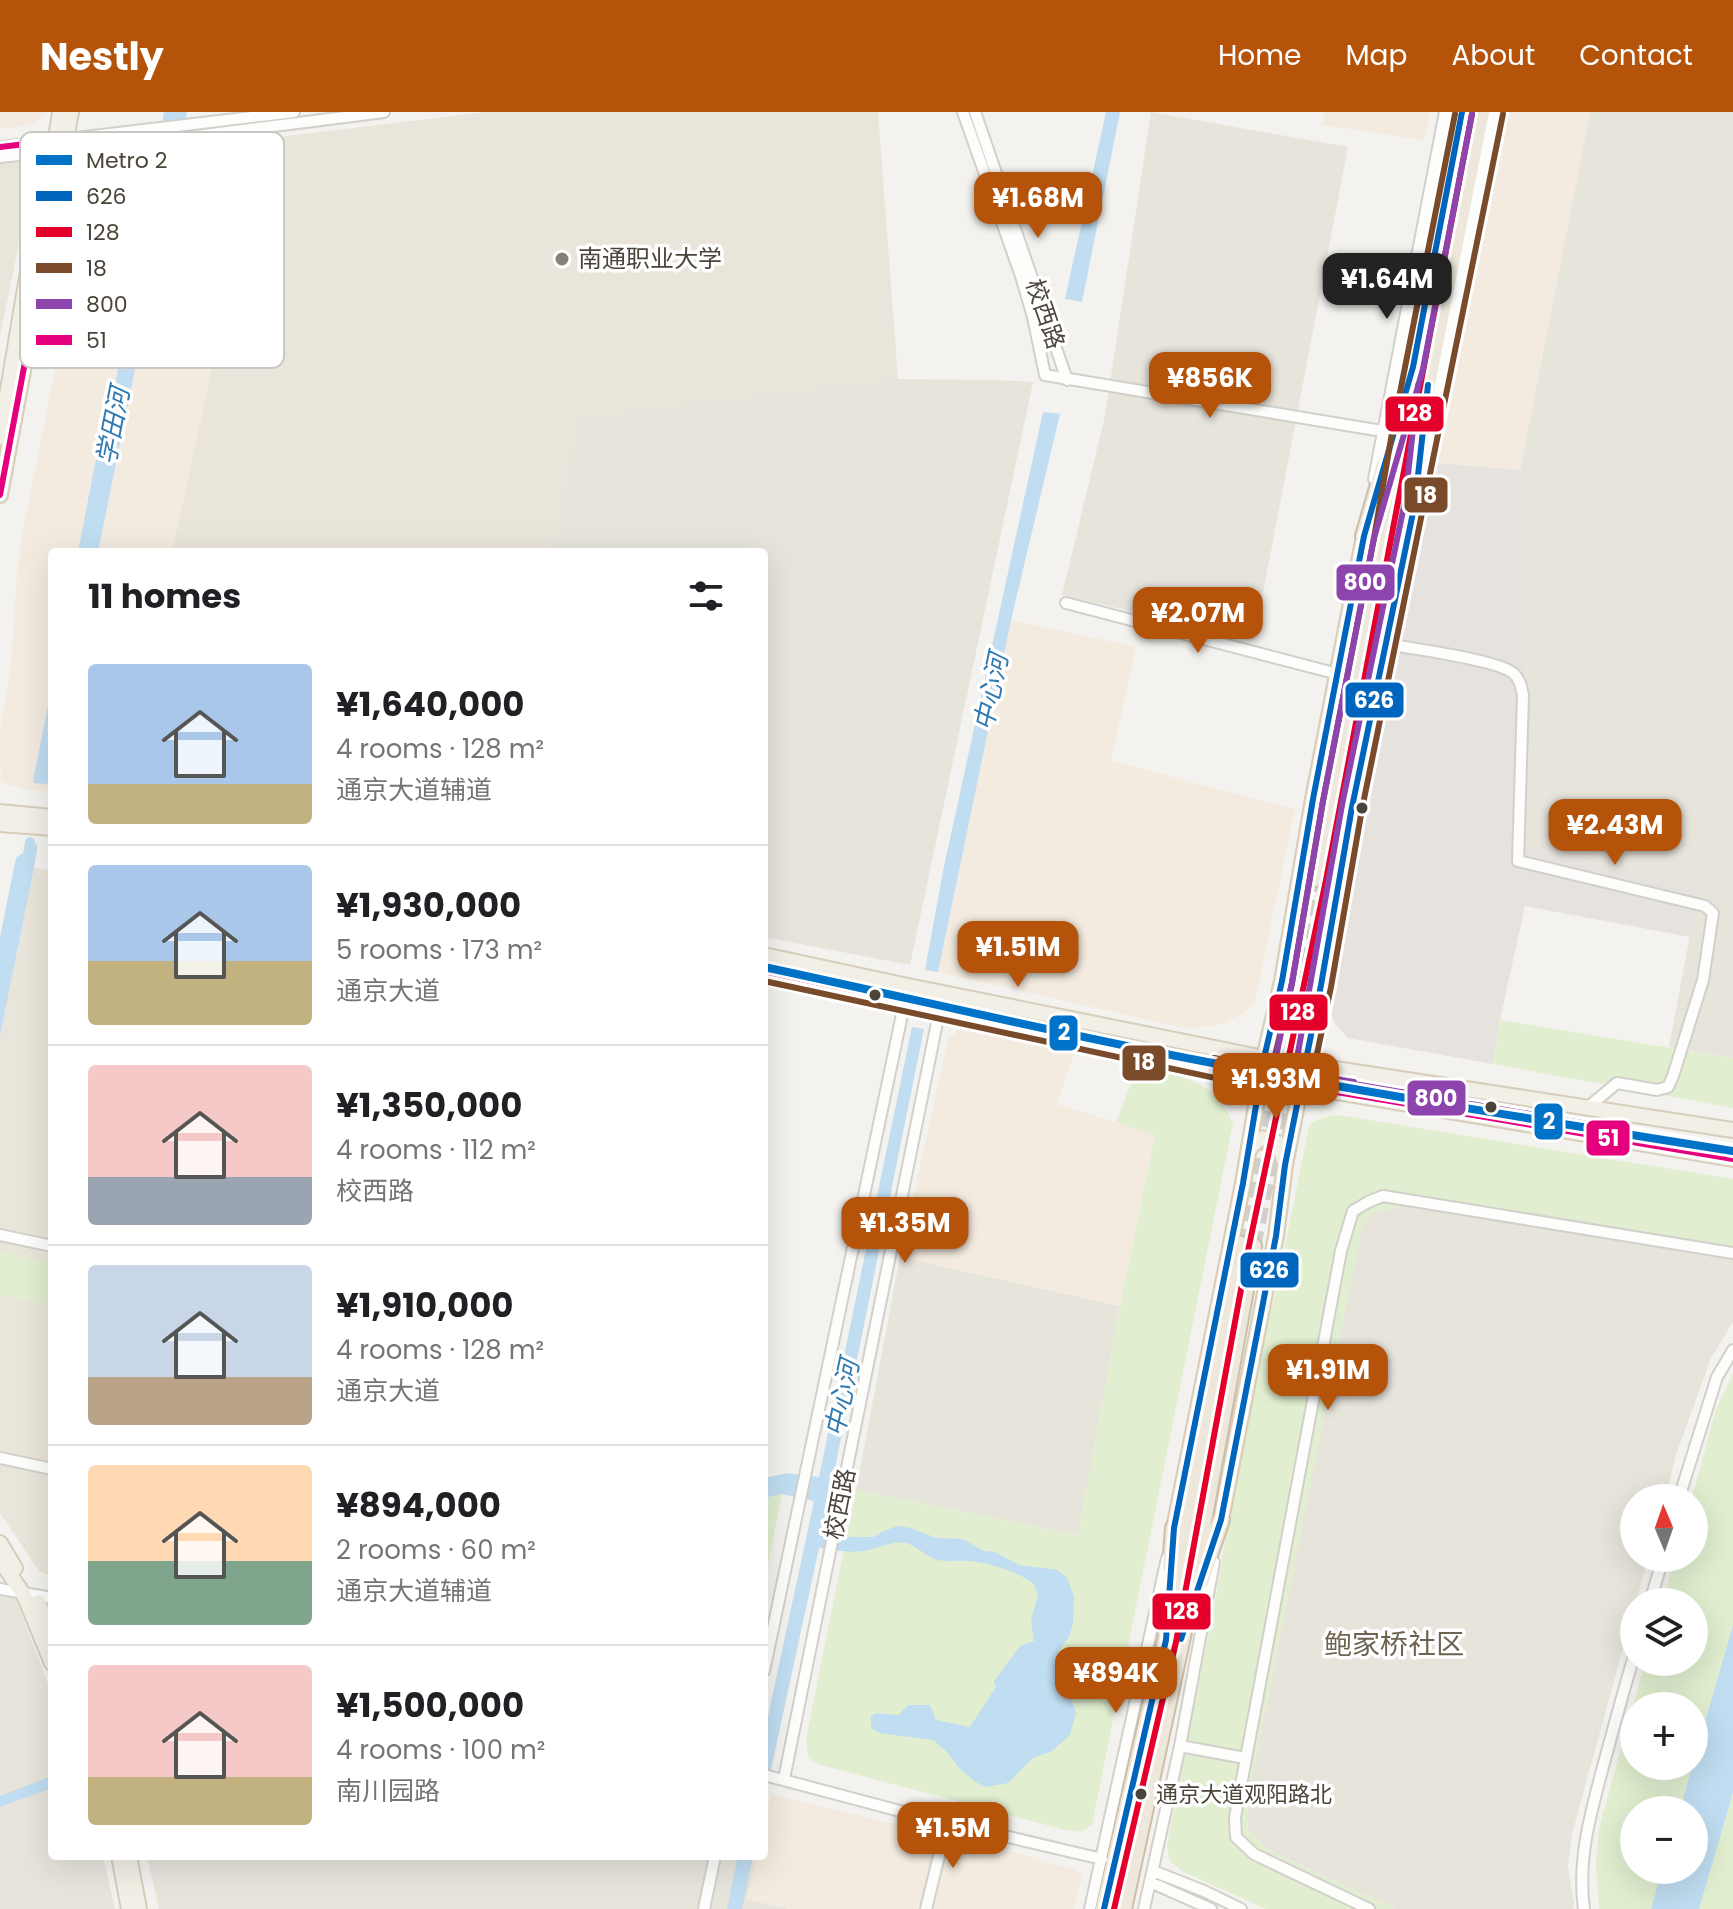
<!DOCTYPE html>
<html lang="en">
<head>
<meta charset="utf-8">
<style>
	:root { --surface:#fff; --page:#f6f6f6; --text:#202124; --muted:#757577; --line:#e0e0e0; --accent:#b45309 }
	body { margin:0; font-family:Poppins,"Noto Sans SC",sans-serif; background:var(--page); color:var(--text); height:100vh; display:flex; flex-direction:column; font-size:30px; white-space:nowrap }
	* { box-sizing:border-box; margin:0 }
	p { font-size:26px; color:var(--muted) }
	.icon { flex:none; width:44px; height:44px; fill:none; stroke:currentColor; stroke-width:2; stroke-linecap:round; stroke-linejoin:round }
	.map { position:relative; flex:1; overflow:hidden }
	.panel { position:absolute; left:48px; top:436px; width:720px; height:1312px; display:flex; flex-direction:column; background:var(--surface); border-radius:8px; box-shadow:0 8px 32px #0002 }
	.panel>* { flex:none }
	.needle { width:52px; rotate:358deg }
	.fabs { position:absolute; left:1620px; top:1372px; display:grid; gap:16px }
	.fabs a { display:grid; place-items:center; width:88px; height:88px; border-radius:50%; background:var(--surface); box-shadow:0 8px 32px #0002; font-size:40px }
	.price { position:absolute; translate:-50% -68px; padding:0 18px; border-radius:16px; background:var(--accent); color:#fff; font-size:26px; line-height:52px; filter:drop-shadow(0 2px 4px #0008) }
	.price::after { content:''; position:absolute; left:50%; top:48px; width:24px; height:18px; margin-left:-12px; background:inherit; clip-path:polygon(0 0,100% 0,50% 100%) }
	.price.selected { background:#222; color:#fff }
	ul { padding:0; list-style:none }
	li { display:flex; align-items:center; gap:24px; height:200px; padding:0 40px }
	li+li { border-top:2px solid var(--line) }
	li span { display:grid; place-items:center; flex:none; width:224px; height:160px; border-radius:8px; color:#555 }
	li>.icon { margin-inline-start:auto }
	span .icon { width:96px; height:96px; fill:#fffc; stroke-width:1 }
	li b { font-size:34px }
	h2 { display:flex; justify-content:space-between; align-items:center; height:96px; padding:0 40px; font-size:34px }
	header { display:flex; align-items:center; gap:48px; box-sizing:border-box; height:112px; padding:0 40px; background:var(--accent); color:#fff }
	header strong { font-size:38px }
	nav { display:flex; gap:44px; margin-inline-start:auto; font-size:28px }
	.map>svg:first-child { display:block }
	.residential { fill:#e7e4dc }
	.commercial { fill:#f3ebdf }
	.industrial { fill:#e6e2de }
	.education { fill:#eae5da }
	.green { fill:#e1eecf }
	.water { fill:#c0ddf1 }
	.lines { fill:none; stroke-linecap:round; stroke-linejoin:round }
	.canal { stroke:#c0ddf1; stroke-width:10 }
	.highway-tunnel { stroke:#d2cfca; stroke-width:16; stroke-dasharray:16 8; stroke-linecap:butt }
	.minor-casing { stroke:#d2d0cb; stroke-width:14 }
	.major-casing { stroke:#d6cebb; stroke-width:18 }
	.highway-casing { stroke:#ccbfa9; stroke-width:20 }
	.minor { stroke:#fdfdfc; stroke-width:10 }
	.major { stroke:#f2efe6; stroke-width:14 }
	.highway { stroke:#ede8db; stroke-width:16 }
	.bus-1-casing { stroke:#fff; stroke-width:12 }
	.bus-2-casing { stroke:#fff; stroke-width:12 }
	.bus-3-casing { stroke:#fff; stroke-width:12 }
	.bus-4-casing { stroke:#fff; stroke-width:12 }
	.bus-5-casing { stroke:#fff; stroke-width:12 }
	.bus-1 { stroke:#0065bd; stroke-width:6 }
	.bus-2 { stroke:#e4002b; stroke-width:6 }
	.bus-3 { stroke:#7a4b2a; stroke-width:6 }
	.bus-4 { stroke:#8e44ad; stroke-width:6 }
	.bus-5 { stroke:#e5007d; stroke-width:6 }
	.metro-1-casing { stroke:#fff; stroke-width:14 }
	.metro-1 { stroke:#0072c8; stroke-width:8 }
	.poi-dot { fill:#868178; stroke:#fff; stroke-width:3 }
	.bus-dot { fill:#4b4439; stroke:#fff; stroke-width:3 }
	.labels { text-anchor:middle; stroke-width:7; stroke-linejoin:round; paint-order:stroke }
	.bus-label { font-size:22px; fill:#4b4439; stroke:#fff; text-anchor:start }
	.poi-label { font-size:24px; fill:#4b4439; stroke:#fff; text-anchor:start }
	.street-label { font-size:24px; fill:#4b4439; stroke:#fff }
	.water-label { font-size:26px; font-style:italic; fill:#2e7ab2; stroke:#fff }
	.quarter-label { font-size:28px; fill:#6e6250; stroke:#fff }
	.key { fill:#fff; stroke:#c9c7c4; stroke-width:2 }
	.key-label { font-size:22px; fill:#4b4439 }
	.line-badge { stroke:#fff; stroke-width:3 }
	.badge-label { font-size:22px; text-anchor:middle; font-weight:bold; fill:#fff }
</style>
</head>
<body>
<header>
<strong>Nestly</strong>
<nav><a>Home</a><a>Map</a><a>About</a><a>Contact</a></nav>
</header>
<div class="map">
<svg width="1733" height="1797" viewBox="0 0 1733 1797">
	<rect width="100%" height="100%" fill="#f4f2ee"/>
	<path class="residential" d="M1151 0 1348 35 1254 528 1062 483 1105 304Z
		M1590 0H1733V946L1669 935 1698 780 1522 732 1532 360 1520 358Z
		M898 267 997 268 1033 270 910 853 764 825V440H550L580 306Z
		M1400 1094 1733 1146V1210L1711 1246 1677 1340 1665 1386H1634V1446H1648L1636 1490H1634V1496L1572 1722 1568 1755 1574 1792 1573 1797H1395L1267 1737 1248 1717 1247 1703 1250 1675 1362 1114 1371 1101Z
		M900 1145 1120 1194 1078 1423 856 1378Z
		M0 1483 15 1486 52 1582V1744H103L115 1797H0Z
		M147 1744H757L747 1787 789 1797H159Z"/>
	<path class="commercial" d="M0 0H45L41 7 29 13 0 17Z
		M1325 0H1430L1424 28 1322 13Z
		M1503 0H1590L1520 358 1435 351Z
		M262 27 172 440H52V680L19 676 1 670 0 617 11 552 17 461 22 423 57 247 77 185 97 59 107 50 130 45 212 37Z
		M1011 508 1136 535 1111 649 1295 697 1255 889 1245 900 1222 912 1189 917 938 860Z
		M968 914 1074 942 1057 992 1155 1022 1120 1194 900 1145 948 928 957 919Z
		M771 1682 1015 1741 1076 1758 1082 1762 1074 1797H789L747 1787 757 1744H764V1715Z"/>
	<path class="industrial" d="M1435 351 1532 359 1522 732 1699 780 1690 825 1525 794 1500 908 1493 952 1348 926 1335 912 1330 897Z"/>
	<path class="education" d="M486 0H878L898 267 580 306 550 440H172L262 27Z
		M21 49 31 51 34 58 0 225V52Z
		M34 756 52 759V1465L39 1459 0 1401V924Z"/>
	<path class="green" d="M1500 908 1733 946V996L1493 952Z
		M1137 956C1182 964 1212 966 1233 1011L1092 1713 1081 1720 1065 1718 814 1651 808 1645 806 1627 856 1378 1078 1423 1120 1194 1155 1023 1116 1010Z
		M1338 1003 1733 1067V1146L1438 1098 1400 1094 1371 1101 1362 1114 1250 1675 1247 1703 1248 1717 1267 1737 1395 1797H1266L1182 1759 1169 1748 1167 1733 1218 1472 1241 1329 1278 1169 1309 1014C1317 1006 1327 1004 1338 1003Z
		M0 1140 52 1151V1194L0 1183Z
		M1733 1262V1513L1694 1648V1594H1634V1654H1692L1680 1698H1634V1758H1662L1651 1797H1599L1596 1753 1599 1716 1645 1550H1694V1490H1663L1675 1446H1694V1386H1692L1716 1297Z
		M782 1382 764 1474V1386Z
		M1733 1681V1797H1699Z"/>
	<path class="water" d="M164 0H187L98 440H78L99 331H102L127 217Z
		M1106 0H1120L1082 190 1065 187Z
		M1043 300 1060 302 1011 508 938 860 925 858 943 759Z
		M52 574V663L51 669 47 672 34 671 33 668Z
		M38 731 34 756 0 924V825L15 750 17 745Z
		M912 915 924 917 823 1415 841 1424 858 1425H874L884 1419 897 1414 911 1416 936 1426 963 1427 984 1439 995 1440 1019 1453 1058 1458 1067 1466 1074 1485 1073 1510 1070 1523 1058 1540 1059 1563 1070 1583 1076 1601 1070 1623 1052 1639 1033 1646 1008 1671 985 1675 974 1669 959 1656 947 1640 933 1628 879 1621 871 1616V1604L876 1601 899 1603 908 1593H930L936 1608 970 1615 996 1575 994 1569 1020 1534 1034 1529 1031 1507 1038 1484 1034 1472C1016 1459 993 1452 970 1449 960 1448 948 1450 938 1448 926 1445 916 1433 906 1431 890 1428 877 1438 863 1439 848 1441 833 1438 819 1436L764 1690V1623L814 1389 782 1382 764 1386V1366L787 1361 819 1365Z
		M1733 1513V1681L1699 1797H1651L1662 1758H1694V1698H1680L1692 1654H1694V1648Z
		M52 1664V1676L0 1695V1684Z
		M738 1744H753L742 1797H727Z"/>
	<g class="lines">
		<path class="canal" d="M27 748 30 730"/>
		<path class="highway-tunnel" d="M1239 1132 1316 766
			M1253 1134 1328 770"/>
		<defs>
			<path id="minor" d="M963 0 1021 164 1033 205 1045 263 1382 319
				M975 0 1067 268
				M0 35 294 0
				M0 45 188 25 384 0
				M1374 367 1445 0
				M1415 391 1493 0
				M1066 491 1338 562
				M1386 532C1410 536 1498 548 1513 561 1520 567 1521 574 1523 583L1518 749 1705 794 1713 801 1703 868 1673 964 1668 975 1657 978 1617 971 1587 996
				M0 1123 52 1134
				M0 1346 52 1357
				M1679 1386 1717 1265 1733 1238
				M0 1477 52 1486
				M1650 1490 1663 1446
				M764 1559 908 874
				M1180 1634 1245 1646
				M764 1663 915 1703 1102 1747
				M784 1667 943 881
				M1153 1759 1204 1779 1241 1797
				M1150 1770 1211 1797
				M704 1797 715 1744
				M926 1797 947 1711
				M1090 1797 1167 1446
				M1144 1797 1180 1634 1214 1450
				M1369 1797 1254 1742 1236 1725 1235 1705 1341 1139 1353 1099 1368 1090 1383 1084 1733 1141
				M1584 1797C1577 1747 1591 1700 1604 1651 1614 1615 1623 1580 1634 1544"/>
			<path id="major" d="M38 224 56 178 82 36
				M0 325 27 165 54 39 60 0
				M0 383 71 0
				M0 700 52 705
				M0 712 52 716
				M764 843 908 874 1264 946 1733 1018
				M764 859 1301 974 1733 1047
				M1282 869 1285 878 1295 883 1308 884 1321 873
				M1249 1038C1259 1024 1263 1024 1278 1031L1284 1048
				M1221 1408 1276 1124 1285 1053 1321 873 1352 695 1415 391
				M1174 1416 1243 1071 1264 946 1282 869 1313 687 1364 424
				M0 1431 15 1456
				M0 1448 24 1483 52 1551
				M38 1490 52 1522
				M119 1744 129 1797
				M129 1744 139 1797"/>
			<path id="highway" d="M1364 424 1385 352
				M1316 766 1462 0
				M1328 770 1481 0
				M1171 1455 1174 1416
				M1200 1470 1221 1408
				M1104 1797 1166 1528 1239 1132
				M1123 1797 1182 1525 1253 1134"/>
		</defs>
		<use href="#minor" class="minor-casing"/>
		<use href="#major" class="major-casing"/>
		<use href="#highway" class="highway-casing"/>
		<use href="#minor" class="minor"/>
		<use href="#major" class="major"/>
		<use href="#highway" class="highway"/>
		<defs>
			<path id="bus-1" d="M1181 1527 1221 1408 1276 1124 1285 1053 1321 873 1352 695 1415 391 1428 273
				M1104 1797 1166 1528 1174 1416 1243 1071 1264 946 1282 869 1313 687 1364 424 1413 255 1462 0"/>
			<path id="bus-2" d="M1114 1797 1176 1530 1249 1134 1326 768 1472 2"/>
			<path id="bus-3" d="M764 869 1299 984 1305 983 1309 980 1331 875 1362 697 1503 2
				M1214 946 1264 956 1270 954 1274 948 1292 871 1323 689 1374 426 1392 321 1455 2"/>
			<path id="bus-4" d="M1472 2 1423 257 1374 426 1323 689 1292 871 1273 958 1733 1037
				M1354 970 1303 962 1298 959 1296 952 1342 693 1405 389 1418 273"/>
			<path id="bus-5" d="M0 35 67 27 0 383
				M764 859 1301 974 1733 1047"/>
		</defs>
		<use href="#bus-1" class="bus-1-casing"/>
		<use href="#bus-2" class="bus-2-casing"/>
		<use href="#bus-3" class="bus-3-casing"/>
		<use href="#bus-4" class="bus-4-casing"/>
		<use href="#bus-5" class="bus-5-casing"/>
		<use href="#bus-1" class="bus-1"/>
		<use href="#bus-2" class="bus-2"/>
		<use href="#bus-3" class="bus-3"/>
		<use href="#bus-4" class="bus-4"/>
		<use href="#bus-5" class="bus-5"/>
		<defs>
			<path id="metro-1" d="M764 855C910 886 1055 921 1202 949 1378 983 1556 1011 1733 1039"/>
		</defs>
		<use href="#metro-1" class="metro-1-casing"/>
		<use href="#metro-1" class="metro-1"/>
	</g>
	<circle class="poi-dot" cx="562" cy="147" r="8"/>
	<g class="bus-dot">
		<circle cx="1362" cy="696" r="7"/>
		<circle cx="875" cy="883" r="7"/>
		<circle cx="1491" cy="995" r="7"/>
		<circle cx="1141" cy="1682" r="7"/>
	</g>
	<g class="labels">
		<g class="bus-label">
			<text x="1156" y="1690">通京大道观阳路北</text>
		</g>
		<g class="poi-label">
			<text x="578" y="155">南通职业大学</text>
		</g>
		<g class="street-label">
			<text transform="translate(1045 202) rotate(71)" y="8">校西路</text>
			<text transform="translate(840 1392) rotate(-79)" y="8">校西路</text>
		</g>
		<g class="water-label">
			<text transform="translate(113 314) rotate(-79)" y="9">学田河</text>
			<text transform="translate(991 580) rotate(-78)" y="9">中心河</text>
			<text transform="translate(842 1286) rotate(-78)" y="9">中心河</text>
		</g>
		<g class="quarter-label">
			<text x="1394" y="1542">鲍家桥社区</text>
		</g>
	</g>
	<rect x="20" y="20" width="264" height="236" rx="12" class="key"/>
	<rect x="36" y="43" width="36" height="10" fill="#0072c8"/>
	<rect x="36" y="79" width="36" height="10" fill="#0065bd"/>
	<rect x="36" y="115" width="36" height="10" fill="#e4002b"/>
	<rect x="36" y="151" width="36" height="10" fill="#7a4b2a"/>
	<rect x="36" y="187" width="36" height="10" fill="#8e44ad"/>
	<rect x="36" y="223" width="36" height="10" fill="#e5007d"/>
	<g class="key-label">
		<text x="86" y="56">Metro 2</text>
		<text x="86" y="92">626</text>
		<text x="86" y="128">128</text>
		<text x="86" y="164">18</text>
		<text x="86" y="200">800</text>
		<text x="86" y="236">51</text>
	</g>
	<g class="line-badge">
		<rect x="1384" y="283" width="61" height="38" rx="8" fill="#e4002b"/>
		<rect x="1403" y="364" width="46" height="38" rx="8" fill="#7a4b2a"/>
		<rect x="1335" y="451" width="61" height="39" rx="8" fill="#8e44ad"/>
		<rect x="1344" y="569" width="61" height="38" rx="8" fill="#0065bd"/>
		<rect x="1268" y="881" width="61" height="39" rx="8" fill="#e4002b"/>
		<rect x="1048" y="902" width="31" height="38" rx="8" fill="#0072c8"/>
		<rect x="1121" y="932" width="46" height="38" rx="8" fill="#7a4b2a"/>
		<rect x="1406" y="967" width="61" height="38" rx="8" fill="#8e44ad"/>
		<rect x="1533" y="990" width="31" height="39" rx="8" fill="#0072c8"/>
		<rect x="1585" y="1007" width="46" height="38" rx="8" fill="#e5007d"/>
		<rect x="1239" y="1139" width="61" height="38" rx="8" fill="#0065bd"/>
		<rect x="1151" y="1480" width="61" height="39" rx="8" fill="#e4002b"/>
	</g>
	<g class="badge-label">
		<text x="1415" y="309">128</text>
		<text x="1426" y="391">18</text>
		<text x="1365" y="478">800</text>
		<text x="1374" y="596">626</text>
		<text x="1298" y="908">128</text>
		<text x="1064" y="928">2</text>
		<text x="1144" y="958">18</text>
		<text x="1436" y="994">800</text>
		<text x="1549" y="1017">2</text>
		<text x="1608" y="1034">51</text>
		<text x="1269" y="1166">626</text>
		<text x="1182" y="1507">128</text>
	</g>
</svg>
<div class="fabs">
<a><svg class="needle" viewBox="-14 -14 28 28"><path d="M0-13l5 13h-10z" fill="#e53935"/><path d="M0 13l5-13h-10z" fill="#757577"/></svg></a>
<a><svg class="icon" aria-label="layers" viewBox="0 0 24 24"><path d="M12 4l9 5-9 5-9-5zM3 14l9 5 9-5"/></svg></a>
<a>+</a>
<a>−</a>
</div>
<b class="price" style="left:1038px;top:128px">¥1.68M</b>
<b class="price selected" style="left:1387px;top:209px">¥1.64M</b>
<b class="price" style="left:1210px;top:308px">¥856K</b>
<b class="price" style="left:1198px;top:543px">¥2.07M</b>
<b class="price" style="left:1615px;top:755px">¥2.43M</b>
<b class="price" style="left:1018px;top:877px">¥1.51M</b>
<b class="price" style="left:1276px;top:1009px">¥1.93M</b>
<b class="price" style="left:905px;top:1153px">¥1.35M</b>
<b class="price" style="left:1328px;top:1300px">¥1.91M</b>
<b class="price" style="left:1116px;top:1603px">¥894K</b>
<b class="price" style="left:953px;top:1758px">¥1.5M</b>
<section class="panel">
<h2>11 homes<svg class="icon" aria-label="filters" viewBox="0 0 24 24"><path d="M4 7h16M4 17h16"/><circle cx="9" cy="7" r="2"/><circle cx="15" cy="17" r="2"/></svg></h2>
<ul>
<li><span style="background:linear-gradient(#a9c7e8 75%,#c2b280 0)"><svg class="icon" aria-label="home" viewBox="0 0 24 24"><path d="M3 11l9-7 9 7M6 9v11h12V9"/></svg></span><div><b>¥1,640,000</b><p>4 rooms · 128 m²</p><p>通京大道辅道</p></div></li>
<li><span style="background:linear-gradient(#a9c7e8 60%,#c2b280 0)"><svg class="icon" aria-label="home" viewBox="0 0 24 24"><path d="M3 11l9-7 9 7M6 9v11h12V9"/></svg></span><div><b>¥1,930,000</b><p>5 rooms · 173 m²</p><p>通京大道</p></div></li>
<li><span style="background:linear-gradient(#f6c9c9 70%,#9aa5b1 0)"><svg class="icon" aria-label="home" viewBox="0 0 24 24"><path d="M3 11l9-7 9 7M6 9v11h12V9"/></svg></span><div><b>¥1,350,000</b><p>4 rooms · 112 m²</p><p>校西路</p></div></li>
<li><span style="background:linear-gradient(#c9d6e8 70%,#b9a48a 0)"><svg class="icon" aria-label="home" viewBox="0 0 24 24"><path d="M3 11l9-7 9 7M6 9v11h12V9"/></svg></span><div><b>¥1,910,000</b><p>4 rooms · 128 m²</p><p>通京大道</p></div></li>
<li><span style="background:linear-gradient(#ffd9b3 60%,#7fa58c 0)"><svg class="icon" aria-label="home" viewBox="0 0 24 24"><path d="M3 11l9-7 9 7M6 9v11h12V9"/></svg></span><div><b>¥894,000</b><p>2 rooms · 60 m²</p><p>通京大道辅道</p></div></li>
<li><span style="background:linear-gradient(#f6c9c9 70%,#c2b280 0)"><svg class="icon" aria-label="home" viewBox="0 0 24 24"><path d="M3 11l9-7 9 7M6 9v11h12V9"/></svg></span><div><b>¥1,500,000</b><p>4 rooms · 100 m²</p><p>南川园路</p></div></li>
</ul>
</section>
</div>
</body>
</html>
